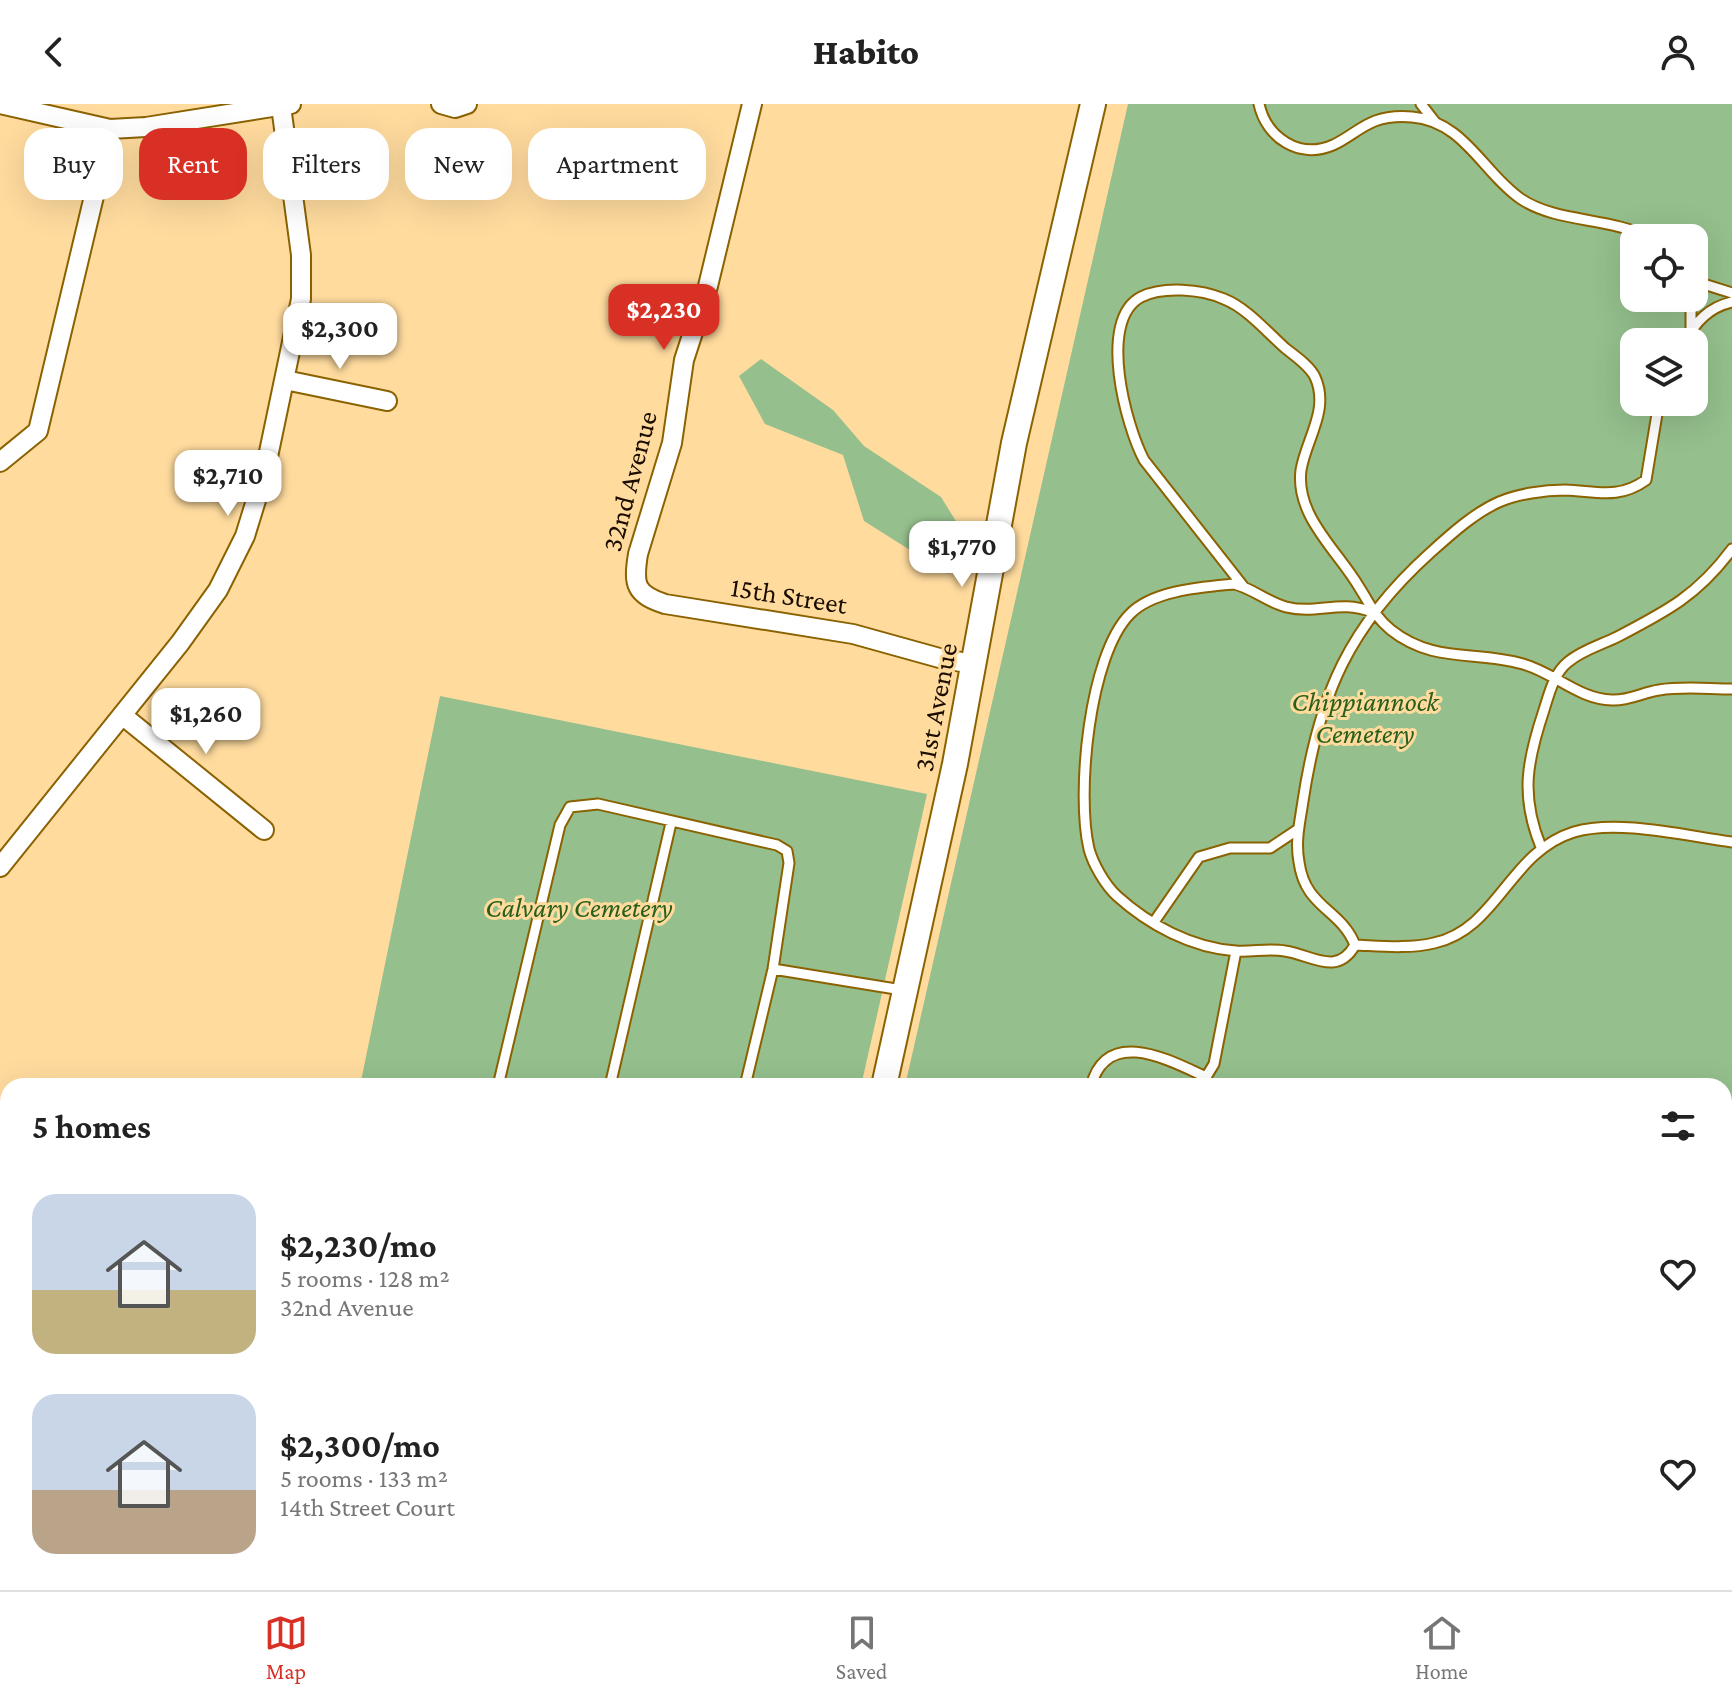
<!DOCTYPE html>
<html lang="en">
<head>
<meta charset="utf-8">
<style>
	:root { --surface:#fff; --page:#f6f6f6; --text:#222; --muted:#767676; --line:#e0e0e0; --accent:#d93025 }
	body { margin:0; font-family:"Crimson Pro",serif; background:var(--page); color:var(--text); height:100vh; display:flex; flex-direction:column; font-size:30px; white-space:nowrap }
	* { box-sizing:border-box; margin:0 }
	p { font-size:26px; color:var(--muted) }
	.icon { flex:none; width:44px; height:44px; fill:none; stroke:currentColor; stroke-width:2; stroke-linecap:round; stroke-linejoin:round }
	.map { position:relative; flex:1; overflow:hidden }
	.panel { position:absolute; left:0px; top:974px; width:1732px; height:512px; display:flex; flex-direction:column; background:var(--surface); border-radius:24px 24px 0 0; box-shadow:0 8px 32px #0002 }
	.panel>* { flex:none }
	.hud { position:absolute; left:24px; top:24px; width:800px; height:72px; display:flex; gap:16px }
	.buttons { position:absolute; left:1620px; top:120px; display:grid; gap:16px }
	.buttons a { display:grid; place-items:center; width:88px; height:88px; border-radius:16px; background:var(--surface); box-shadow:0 8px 32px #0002; font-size:40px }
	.price { position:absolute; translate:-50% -68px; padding:0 18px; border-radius:16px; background:#fff; color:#222; font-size:26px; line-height:52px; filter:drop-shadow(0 2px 4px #0008) }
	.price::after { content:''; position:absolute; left:50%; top:48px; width:24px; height:18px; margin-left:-12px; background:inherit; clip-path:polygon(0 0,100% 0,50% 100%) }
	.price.current { background:var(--accent); color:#fff }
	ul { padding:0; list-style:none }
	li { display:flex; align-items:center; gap:24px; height:200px; padding:0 32px }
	li span { display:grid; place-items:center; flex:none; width:224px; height:160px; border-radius:24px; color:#555 }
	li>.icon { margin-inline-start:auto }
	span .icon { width:96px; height:96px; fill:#fffc; stroke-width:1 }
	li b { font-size:34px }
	h2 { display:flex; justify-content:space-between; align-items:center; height:96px; padding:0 32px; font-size:34px }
	.tag { padding:0 28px; border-radius:24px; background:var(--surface); box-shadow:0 8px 32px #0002; font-size:28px; line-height:72px }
	.tag.current { background:var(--accent); color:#fff }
	header { display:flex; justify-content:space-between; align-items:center; height:104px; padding:0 32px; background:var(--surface); font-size:36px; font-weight:800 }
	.tab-bar { display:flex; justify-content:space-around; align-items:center; height:112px; border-top:2px solid var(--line); background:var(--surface); font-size:22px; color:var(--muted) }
	.tab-bar a { display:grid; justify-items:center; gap:4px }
	.tab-bar .current { color:var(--accent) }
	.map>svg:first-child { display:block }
	.green { fill:#95bf8d; fill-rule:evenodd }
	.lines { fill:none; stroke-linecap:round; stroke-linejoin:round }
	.stream { stroke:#a7c7fd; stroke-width:5 }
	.service-casing { stroke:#8b6200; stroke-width:13 }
	.minor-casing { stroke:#8b6200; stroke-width:22 }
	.tertiary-casing { stroke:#8b6200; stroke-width:28 }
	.service { stroke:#fff; stroke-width:9 }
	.minor { stroke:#fff; stroke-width:18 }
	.tertiary { stroke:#fff; stroke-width:24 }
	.labels { text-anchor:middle; stroke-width:6; stroke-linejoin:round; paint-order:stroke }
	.street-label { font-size:28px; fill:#1a0d00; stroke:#ffdb9e }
	.park-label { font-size:28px; font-style:italic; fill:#285f1c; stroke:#ffdb9e }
</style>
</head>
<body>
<header><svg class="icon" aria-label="back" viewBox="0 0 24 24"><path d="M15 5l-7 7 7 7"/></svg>Habito<svg class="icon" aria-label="person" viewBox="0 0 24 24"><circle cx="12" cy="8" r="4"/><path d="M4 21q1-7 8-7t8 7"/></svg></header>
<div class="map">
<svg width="1732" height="1486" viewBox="0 0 1732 1486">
	<rect width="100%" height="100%" fill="#ffdb9e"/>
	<path class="green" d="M1128 0H1732V1205L1724 1204V982H905ZM1634 134H1694V194H1634ZM1634 238H1694V298H1634Z
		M761 255 833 306 864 342 941 393 970 440 948 470 864 417 843 351 765 320 739 272Z
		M440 592 927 690 861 982H360Z
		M253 1478H748L746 1486H270Z
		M793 1478H1592L1589 1486H791Z"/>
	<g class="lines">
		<path class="stream" d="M1724 1178 1732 1173
			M1407 1486 1417 1478"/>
		<defs>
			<path id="service" d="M1259 0C1266 33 1299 56 1333 41 1347 35 1361 22 1375 17 1386 13 1400 12 1412 13 1464 17 1483 69 1521 95 1557 119 1610 113 1650 134
				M1421 0 1435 18
				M1694 177 1732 189
				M1691 194V226
				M1686 238C1694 218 1710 203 1732 198
				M1243 482 1144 356C1126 322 1097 216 1141 193 1163 182 1201 185 1224 195 1247 204 1267 228 1285 244 1295 252 1310 262 1315 273 1330 306 1306 335 1301 366 1295 412 1338 447 1359 483 1370 500 1375 513 1391 526 1434 560 1476 546 1523 560 1555 569 1578 595 1612 596 1628 597 1644 588 1659 586 1683 582 1708 585 1732 585
				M1372 508C1339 495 1318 511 1286 503 1267 498 1252 484 1234 480 1203 483 1153 486 1130 510 1089 551 1076 690 1089 745 1093 760 1105 781 1117 792 1149 821 1192 844 1236 847 1253 848 1269 844 1285 847 1312 851 1337 873 1355 841 1341 805 1305 804 1299 758 1295 737 1300 718 1303 697 1319 591 1349 522 1430 449 1450 431 1474 409 1499 398 1518 390 1544 386 1565 386 1596 387 1618 396 1646 376L1659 298
				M1541 743C1520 692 1527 657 1544 606 1549 590 1554 569 1568 558 1582 546 1601 541 1617 533 1667 507 1698 491 1732 445
				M1154 818 1199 753 1230 744H1270L1297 726
				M1355 841C1380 842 1409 845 1434 839 1498 825 1509 748 1574 728 1618 715 1686 732 1732 738
				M773 865 902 886
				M1206 973 1214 960 1236 847
				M498 982 560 721 570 703 598 700 777 741 787 747 789 759 773 865 745 982
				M610 982 671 719
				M1091 982C1107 922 1169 956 1206 973L1210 982
				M499 1478 515 1486
				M629 1486 631 1478"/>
			<path id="minor" d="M0 0 110 25 146 23 291 0
				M441 0 455 4 467 0
				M752 0 708 182 684 256 672 339 638 450C633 481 635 490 665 500L853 530 943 555 974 560
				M285 276 387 297
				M0 358 38 327 110 25
				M122 611 264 726
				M0 763 180 539 218 486 245 432 265 367 301 195V151L281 2
				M1724 1468 1732 1432
				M1720 1486 1722 1478"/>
			<path id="tertiary" d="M884 982 955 660 1014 339 1093 0
				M0 1409 8 1412
				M170 1478 190 1486
				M769 1486 771 1478"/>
		</defs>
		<use href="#service" class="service-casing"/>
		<use href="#minor" class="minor-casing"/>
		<use href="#tertiary" class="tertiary-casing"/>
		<use href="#service" class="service"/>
		<use href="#minor" class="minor"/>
		<use href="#tertiary" class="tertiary"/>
	</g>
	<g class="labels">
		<g class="street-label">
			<text transform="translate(629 377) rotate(-75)" y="10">32nd Avenue</text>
			<text transform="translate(789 491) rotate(9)" y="10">15th Street</text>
			<text transform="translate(935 603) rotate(-79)" y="10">31st Avenue</text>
		</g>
		<g class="park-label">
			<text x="1365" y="607">Chippiannock<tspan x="1365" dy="32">Cemetery</tspan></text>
			<text x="579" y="813">Calvary Cemetery</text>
		</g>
	</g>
</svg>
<div class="buttons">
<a><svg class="icon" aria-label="locate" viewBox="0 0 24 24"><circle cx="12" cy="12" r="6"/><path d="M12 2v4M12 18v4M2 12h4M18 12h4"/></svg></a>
<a><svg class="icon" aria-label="layers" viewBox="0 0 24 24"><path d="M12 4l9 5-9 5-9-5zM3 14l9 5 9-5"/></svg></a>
</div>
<b class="price current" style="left:664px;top:248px">$2,230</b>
<b class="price" style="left:340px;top:267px">$2,300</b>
<b class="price" style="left:228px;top:414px">$2,710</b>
<b class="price" style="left:962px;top:485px">$1,770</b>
<b class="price" style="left:206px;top:652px">$1,260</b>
<div class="hud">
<a class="tag">Buy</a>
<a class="tag current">Rent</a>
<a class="tag">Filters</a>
<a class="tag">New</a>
<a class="tag">Apartment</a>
</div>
<section class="panel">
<h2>5 homes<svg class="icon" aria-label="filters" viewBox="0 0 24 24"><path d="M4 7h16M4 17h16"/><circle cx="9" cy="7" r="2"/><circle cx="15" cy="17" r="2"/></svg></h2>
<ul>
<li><span style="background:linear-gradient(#c9d6e8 60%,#c2b280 0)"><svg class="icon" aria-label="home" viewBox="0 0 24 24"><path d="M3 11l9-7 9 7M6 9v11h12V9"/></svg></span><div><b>$2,230/mo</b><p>5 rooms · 128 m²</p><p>32nd Avenue</p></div><svg class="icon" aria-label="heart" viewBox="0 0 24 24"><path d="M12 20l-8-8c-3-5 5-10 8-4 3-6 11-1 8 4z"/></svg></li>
<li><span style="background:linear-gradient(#c9d6e8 60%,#b9a48a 0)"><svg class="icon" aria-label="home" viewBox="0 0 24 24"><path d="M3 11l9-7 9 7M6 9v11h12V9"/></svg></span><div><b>$2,300/mo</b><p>5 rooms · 133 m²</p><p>14th Street Court</p></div><svg class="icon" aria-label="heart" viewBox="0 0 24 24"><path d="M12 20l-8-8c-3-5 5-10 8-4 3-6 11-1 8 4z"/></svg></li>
</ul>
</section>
</div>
<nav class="tab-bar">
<a class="current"><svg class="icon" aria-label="map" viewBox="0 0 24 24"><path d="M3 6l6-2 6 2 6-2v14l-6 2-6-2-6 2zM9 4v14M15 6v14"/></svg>Map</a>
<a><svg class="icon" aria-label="saved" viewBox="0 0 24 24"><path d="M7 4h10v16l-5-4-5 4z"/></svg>Saved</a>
<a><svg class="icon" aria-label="home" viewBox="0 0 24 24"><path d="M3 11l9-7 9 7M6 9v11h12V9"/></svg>Home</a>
</nav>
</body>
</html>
